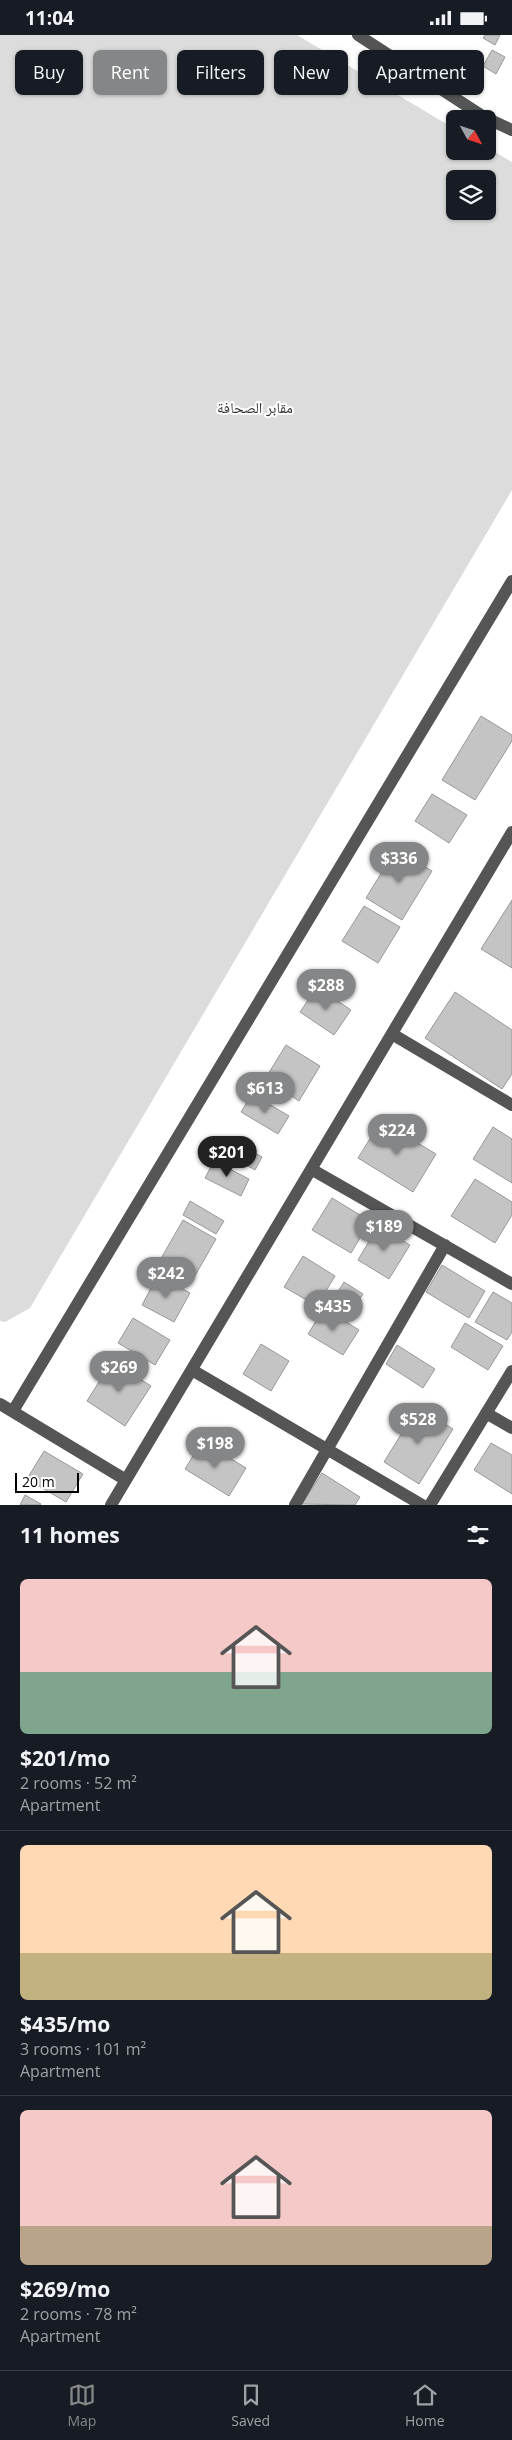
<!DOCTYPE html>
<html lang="en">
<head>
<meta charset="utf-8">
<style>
	:root { --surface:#171b24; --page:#242831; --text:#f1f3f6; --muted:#9ea1a6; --line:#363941; --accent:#858687 }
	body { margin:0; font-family:"Open Sans","Noto Naskh Arabic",sans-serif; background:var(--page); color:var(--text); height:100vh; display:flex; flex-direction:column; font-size:19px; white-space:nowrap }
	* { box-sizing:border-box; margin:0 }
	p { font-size:16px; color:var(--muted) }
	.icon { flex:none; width:28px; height:28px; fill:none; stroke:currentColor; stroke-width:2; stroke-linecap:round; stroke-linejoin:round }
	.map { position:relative; height:1470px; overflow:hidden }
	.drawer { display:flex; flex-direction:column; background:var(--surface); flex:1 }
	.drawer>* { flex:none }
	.guide { position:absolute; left:15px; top:15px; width:482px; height:45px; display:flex; gap:10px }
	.needle { width:32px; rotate:130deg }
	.buttons { position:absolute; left:446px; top:75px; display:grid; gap:10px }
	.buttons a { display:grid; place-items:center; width:50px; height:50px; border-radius:8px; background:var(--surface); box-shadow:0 1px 4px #0004; font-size:25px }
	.scale { position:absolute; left:15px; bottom:12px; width:64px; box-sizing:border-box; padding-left:5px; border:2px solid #000; border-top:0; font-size:14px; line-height:18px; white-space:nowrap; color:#000; -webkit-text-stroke:4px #fff; paint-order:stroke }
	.price { position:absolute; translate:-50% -42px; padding:0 11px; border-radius:18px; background:var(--accent); color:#fff; font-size:16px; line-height:32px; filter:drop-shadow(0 1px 2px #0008) }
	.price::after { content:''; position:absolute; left:50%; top:30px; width:15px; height:11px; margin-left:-8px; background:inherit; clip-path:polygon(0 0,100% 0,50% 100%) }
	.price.on { background:#222; color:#fff }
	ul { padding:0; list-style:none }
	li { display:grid; align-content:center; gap:10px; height:265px; padding:0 20px }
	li+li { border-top:1px solid var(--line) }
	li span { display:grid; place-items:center; height:155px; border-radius:8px; color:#555 }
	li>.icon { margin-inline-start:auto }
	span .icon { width:90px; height:90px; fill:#fffc; stroke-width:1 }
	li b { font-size:21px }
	h2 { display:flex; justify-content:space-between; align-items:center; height:60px; padding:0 20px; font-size:21px }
	.chip { padding:0 18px; border-radius:8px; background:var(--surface); box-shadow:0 1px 4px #0004; font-size:18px; line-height:45px }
	.chip.on { background:var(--accent); color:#fff }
	.status { display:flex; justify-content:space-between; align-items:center; height:35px; padding:0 25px; background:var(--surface); direction:ltr }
	.status svg { height:14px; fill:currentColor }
	.tab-bar { display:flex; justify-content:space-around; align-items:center; height:70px; border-top:1px solid var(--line); background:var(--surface); font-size:14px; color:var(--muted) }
	.tab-bar a { display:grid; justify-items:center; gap:2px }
	.tab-bar .on { color:var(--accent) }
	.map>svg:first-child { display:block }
	.green { fill:#dcdcdc; fill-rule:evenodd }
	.building { fill:#c4c4c4; stroke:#999 }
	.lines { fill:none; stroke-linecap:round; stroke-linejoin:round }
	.minor { stroke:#555; stroke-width:12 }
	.labels { text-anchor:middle; stroke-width:4; stroke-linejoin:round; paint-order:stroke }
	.park-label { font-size:15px; fill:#333; stroke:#fff }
</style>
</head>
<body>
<div class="status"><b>11:04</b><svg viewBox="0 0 49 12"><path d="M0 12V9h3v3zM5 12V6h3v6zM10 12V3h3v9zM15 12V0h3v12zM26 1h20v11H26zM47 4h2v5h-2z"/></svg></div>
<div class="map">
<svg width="512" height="1470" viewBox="0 0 512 1470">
	<rect width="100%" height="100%" fill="#fff"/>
	<path class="green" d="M0 0H297L455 94V116H488V113L512 127V455L30 1273 5 1287 0 1286ZM455 144H488V176H455Z"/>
	<path class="building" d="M485 0H500L495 10 483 3Z
		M492 15 505 22 496 39 483 31Z
		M481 681 512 700V706L475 765 442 745Z
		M432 759 467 780 449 808 415 786Z
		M396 814 432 836 402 885 366 863Z
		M512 865V933L481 914Z
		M364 871 400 892 378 928 342 906Z
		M317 952 351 975 334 1000 300 977Z
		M455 957 512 995V1039L502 1054 425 1003Z
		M286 1010 320 1031 299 1066 265 1044Z
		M252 1059 289 1081 278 1099 241 1077Z
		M381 1086 436 1119 413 1157 358 1123Z
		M493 1092 512 1104V1148L473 1124Z
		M228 1103 262 1122 255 1135 221 1115Z
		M214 1126 249 1144 241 1161 205 1143Z
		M475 1144 512 1167V1180L495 1208 451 1181Z
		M332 1163 370 1186 351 1218 312 1195Z
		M190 1166 224 1186 216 1199 183 1180Z
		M183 1185 216 1204 192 1246 159 1227Z
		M378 1191 410 1210 389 1244 358 1225Z
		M303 1221 335 1241 317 1271 284 1252Z
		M442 1230 485 1256 469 1283 426 1257Z
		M158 1240 190 1258 174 1287 142 1270Z
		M344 1247 363 1259 348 1282 329 1271Z
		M493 1257 512 1268V1297L507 1305 475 1287Z
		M324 1273 359 1295 343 1320 308 1299Z
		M133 1283 170 1305 155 1330 118 1308Z
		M465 1288 503 1311 488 1335 451 1312Z
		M261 1309 289 1326 271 1356 243 1339Z
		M397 1310 435 1334 423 1353 386 1329Z
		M112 1326 151 1351 125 1391 87 1366Z
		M418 1372 453 1394 419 1449 384 1427Z
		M202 1406 246 1433 229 1461 185 1434Z
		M491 1408 512 1420V1459L474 1435Z
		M44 1416 83 1439 66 1467 27 1444Z
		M322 1438 360 1462 355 1470 302 1469Z
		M25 1460 41 1469 40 1470H20Z"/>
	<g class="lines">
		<path class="minor" d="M358 0 484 82 512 95
			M392 999 512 1070
			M311 1134 512 1249
			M192 1335 422 1470
			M0 1369 126 1445
			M13 1376 512 546
			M486 1378 512 1393
			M111 1470 512 797
			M295 1470 445 1210
			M430 1470 512 1336"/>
	</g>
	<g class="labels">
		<g class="park-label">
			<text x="255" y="378">مقابر الصحافة</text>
		</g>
	</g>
</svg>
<div class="buttons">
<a><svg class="needle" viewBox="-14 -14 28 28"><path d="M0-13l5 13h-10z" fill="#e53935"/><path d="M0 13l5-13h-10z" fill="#9ea1a6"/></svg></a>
<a><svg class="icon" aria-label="layers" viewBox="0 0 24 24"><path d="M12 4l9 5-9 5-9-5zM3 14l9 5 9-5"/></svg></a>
</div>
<div class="scale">20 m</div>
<b class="price" style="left:399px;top:849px">$336</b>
<b class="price" style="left:326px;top:976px">$288</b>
<b class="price" style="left:265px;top:1079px">$613</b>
<b class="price" style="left:397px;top:1121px">$224</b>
<b class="price on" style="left:227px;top:1143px">$201</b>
<b class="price" style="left:384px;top:1217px">$189</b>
<b class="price" style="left:166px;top:1264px">$242</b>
<b class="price" style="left:333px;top:1297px">$435</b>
<b class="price" style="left:119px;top:1358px">$269</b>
<b class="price" style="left:418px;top:1410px">$528</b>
<b class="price" style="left:215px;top:1434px">$198</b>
<div class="guide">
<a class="chip">Buy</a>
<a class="chip on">Rent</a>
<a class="chip">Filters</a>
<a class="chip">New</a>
<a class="chip">Apartment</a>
</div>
</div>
<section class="drawer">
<h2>11 homes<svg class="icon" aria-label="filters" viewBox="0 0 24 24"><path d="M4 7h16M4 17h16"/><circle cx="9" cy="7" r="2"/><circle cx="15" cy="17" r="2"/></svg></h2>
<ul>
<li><span style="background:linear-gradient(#f6c9c9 60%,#7fa58c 0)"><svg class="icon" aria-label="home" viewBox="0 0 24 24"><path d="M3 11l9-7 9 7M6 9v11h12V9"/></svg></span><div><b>$201/mo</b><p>2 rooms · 52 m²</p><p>Apartment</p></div></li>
<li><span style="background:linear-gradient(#ffd9b3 70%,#c2b280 0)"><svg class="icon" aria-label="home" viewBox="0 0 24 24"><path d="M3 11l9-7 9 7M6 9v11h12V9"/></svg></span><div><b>$435/mo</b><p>3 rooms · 101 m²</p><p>Apartment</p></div></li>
<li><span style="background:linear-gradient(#f6c9c9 75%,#b9a48a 0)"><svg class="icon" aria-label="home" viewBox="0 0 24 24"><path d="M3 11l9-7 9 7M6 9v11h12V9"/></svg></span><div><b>$269/mo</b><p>2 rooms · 78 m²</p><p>Apartment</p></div></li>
</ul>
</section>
<nav class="tab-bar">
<a class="on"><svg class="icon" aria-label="map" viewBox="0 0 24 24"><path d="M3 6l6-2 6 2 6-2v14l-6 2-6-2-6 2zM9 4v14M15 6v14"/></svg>Map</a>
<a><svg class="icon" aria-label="saved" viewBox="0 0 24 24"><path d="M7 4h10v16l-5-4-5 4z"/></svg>Saved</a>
<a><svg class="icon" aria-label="home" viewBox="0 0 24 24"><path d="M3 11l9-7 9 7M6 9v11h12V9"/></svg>Home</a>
</nav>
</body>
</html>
